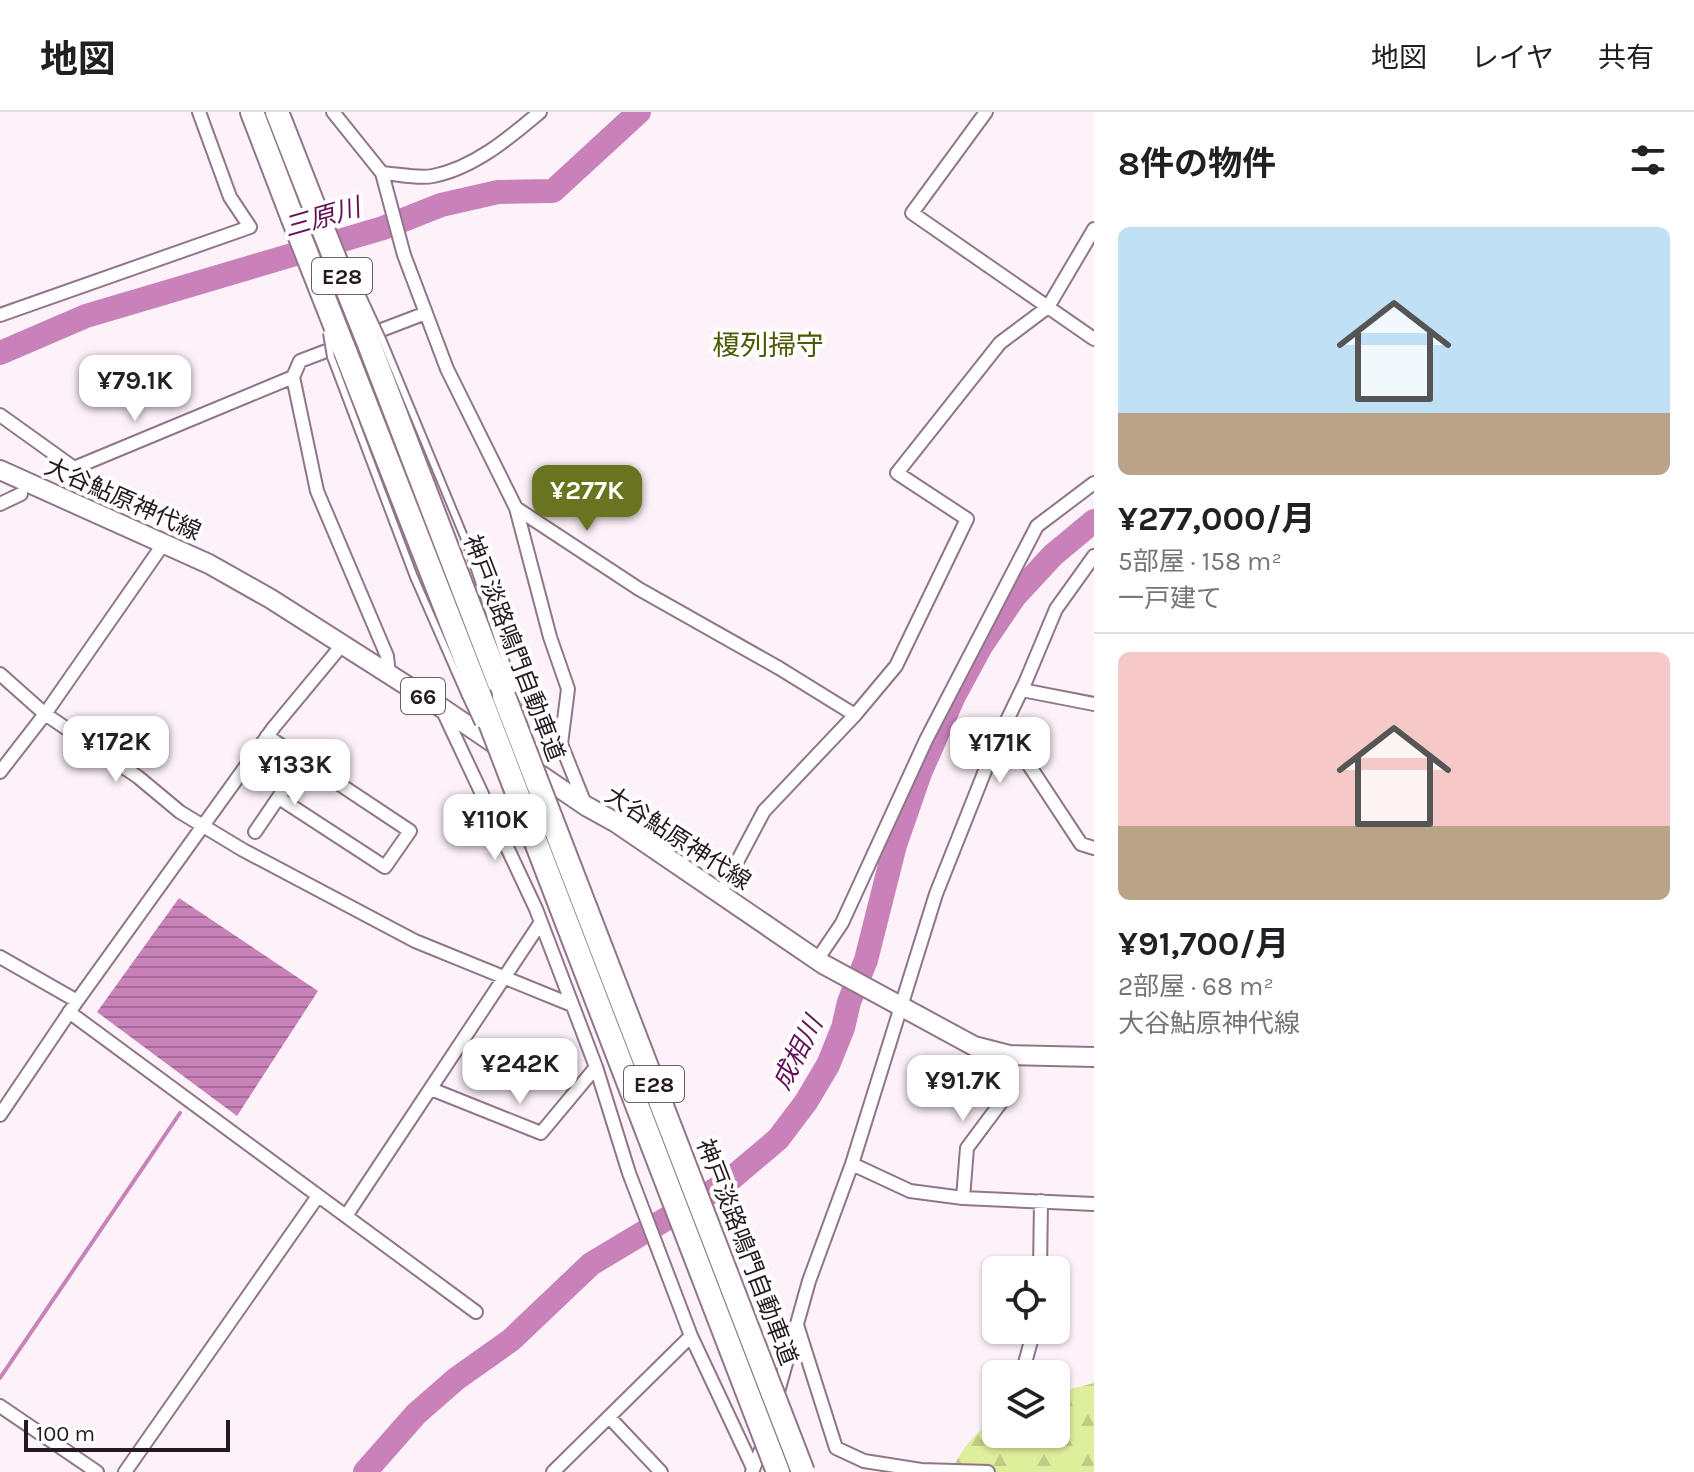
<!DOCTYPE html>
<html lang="ja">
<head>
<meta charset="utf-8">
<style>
	:root { --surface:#fff; --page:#f6f6f6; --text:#202124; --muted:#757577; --line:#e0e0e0; --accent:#68741f }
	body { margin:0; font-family:Karla,"Noto Sans JP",sans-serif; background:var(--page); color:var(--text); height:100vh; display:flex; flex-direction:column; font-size:30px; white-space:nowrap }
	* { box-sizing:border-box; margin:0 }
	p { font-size:26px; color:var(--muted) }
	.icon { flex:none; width:44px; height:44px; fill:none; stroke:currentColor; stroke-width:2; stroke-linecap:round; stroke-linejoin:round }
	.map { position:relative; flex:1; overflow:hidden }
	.details { display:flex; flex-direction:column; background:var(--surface); width:600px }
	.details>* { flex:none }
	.controls { position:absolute; left:982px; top:1144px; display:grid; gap:16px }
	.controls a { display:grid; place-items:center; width:88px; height:88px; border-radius:12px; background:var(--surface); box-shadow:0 2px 6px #0004; font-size:40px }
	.scale { position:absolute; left:24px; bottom:20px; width:206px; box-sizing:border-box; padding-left:8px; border:4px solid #251a22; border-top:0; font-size:22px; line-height:28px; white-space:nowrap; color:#251a22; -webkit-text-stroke:6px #fff; paint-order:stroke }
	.price { position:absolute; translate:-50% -68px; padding:0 18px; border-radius:16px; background:#fff; color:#222; font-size:26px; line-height:52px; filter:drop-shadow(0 2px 4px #0008) }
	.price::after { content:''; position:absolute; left:50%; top:48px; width:24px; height:18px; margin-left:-12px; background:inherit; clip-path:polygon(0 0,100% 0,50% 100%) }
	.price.current { background:var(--accent); color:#fff }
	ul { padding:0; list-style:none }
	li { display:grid; align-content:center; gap:16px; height:424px; padding:0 24px }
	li+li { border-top:2px solid var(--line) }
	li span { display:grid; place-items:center; height:248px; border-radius:12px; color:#555 }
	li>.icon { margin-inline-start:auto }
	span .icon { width:144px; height:144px; fill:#fffc; stroke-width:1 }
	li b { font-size:34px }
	h2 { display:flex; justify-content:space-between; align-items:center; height:96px; padding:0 24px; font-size:34px }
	header { display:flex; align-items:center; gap:48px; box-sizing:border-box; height:112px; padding:0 40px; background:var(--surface); border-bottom:2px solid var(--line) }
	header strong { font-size:38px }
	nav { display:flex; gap:44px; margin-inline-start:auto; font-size:28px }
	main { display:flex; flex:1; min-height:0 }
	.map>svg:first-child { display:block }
	.forest { fill:url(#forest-firs) }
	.water { fill:url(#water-rules) }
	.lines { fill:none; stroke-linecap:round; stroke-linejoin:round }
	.stream { stroke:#c982b9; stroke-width:4 }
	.river { stroke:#c982b9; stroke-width:24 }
	.service-casing { stroke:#91768a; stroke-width:10 }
	.minor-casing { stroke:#91768a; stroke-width:16 }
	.primary-casing { stroke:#91768a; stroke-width:22 }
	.motorway-casing { stroke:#91768a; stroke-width:26 }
	.service { stroke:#fff; stroke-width:6 }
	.minor { stroke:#fff; stroke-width:12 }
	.primary { stroke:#fff; stroke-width:18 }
	.motorway { stroke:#fff; stroke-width:22 }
	.service-bridge-casing { stroke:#91768a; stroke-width:10; stroke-linecap:butt }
	.motorway-bridge-casing { stroke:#91768a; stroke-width:26; stroke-linecap:butt }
	.service-bridge { stroke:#fff; stroke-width:6 }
	.motorway-bridge { stroke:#fff; stroke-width:22 }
	.labels { text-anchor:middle; stroke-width:8; stroke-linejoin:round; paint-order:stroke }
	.shield { fill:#fff; stroke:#665f64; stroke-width:2 }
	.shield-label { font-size:22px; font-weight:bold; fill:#251a22 }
	.street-label { font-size:24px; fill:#251a22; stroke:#fff }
	.water-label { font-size:26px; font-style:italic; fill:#661059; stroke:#fff }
	.quarter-label { font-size:28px; fill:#4f5904; stroke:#fff }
</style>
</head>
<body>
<header>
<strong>地図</strong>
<nav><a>地図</a><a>レイヤ</a><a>共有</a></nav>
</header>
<main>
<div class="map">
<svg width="1094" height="1360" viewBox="0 0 1094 1360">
	<defs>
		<pattern id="forest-firs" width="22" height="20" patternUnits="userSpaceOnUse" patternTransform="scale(2)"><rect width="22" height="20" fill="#deee9b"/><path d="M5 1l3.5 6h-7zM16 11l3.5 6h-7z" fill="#becc85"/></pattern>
		<pattern id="water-rules" width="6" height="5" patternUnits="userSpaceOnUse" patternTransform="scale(2)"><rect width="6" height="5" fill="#c982b9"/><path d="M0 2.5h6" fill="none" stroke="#a36a96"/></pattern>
	</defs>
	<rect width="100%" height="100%" fill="#fdf1fa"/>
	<path class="forest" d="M1094 1271V1360H951C962 1337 973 1321 996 1308V1322H1056V1281Z"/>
	<path class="water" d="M179 786 318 879 237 1004 97 900Z"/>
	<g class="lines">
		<path class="stream" d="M0 1266 180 1001"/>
		<path class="river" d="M0 241 86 204 383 116 441 93 498 80 553 79 639 0
			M365 1360 416 1302 456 1267 511 1228 591 1152 726 1071 778 1027 806 990 828 953 843 916 849 890 866 848 895 733 920 661 954 584 981 534 1015 484 1053 443 1094 409"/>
		<defs>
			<path id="service" d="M382 227 465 427 517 584 519 597
				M331 245 414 465 466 584"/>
			<path id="minor" d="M333 0 382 61 404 143 447 257 516 396 550 525 568 577 561 632 585 692
				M986 0 912 101 1094 227
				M382 61C398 62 418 67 433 64 474 56 509 26 540 0
				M0 203 250 115 230 85 199 0
				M0 303 74 356 293 265
				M0 392 21 382
				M516 396 639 477 779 556 855 603
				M0 562 45 602 138 665 180 700 243 738 415 829 572 893
				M389 563 387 544 317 379 293 265 300 249 426 201
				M1022 578 1094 592
				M442 597 536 797 596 955 629 1061 691 1224 753 1356
				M267 624 410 719 385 755 279 686
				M996 631 1025 647 1081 732 1094 736
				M0 660 45 602 164 431
				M255 720 304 648
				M720 782 764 699 855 603 896 554 967 407 897 361 1000 231 1048 195 1094 117
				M0 845 77 889
				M817 848 842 811 926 628 1037 414 1094 371
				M69 900 476 1200
				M431 977 541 1021 596 955
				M0 1003 77 889 274 615 342 533
				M852 1052 910 1079 963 1086 1094 1092
				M963 1086 967 1036 1008 981 1009 943
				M346 1104 541 810
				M1040 1158 1041 1089
				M797 1213 836 1336 864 1349 921 1358 988 1360
				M1022 1262 1034 1218
				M776 1287 809 1169 852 1052 936 782 996 631 1025 571 1056 497 1094 444
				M0 1294 97 1360
				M609 1305 661 1360
				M125 1360 318 1084
				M553 1360 691 1224
				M752 1360 765 1328"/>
			<path id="primary" d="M0 358 209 452 271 487 442 596 586 694 615 710 823 852 974 934 1009 943 1094 945"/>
			<path id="motorway" d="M252 0 293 107
				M277 0 315 97
				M369 232 504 584
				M345 239 479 582"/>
		</defs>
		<use href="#service" class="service-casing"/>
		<use href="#minor" class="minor-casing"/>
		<use href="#primary" class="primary-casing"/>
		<use href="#motorway" class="motorway-casing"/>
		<use href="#service" class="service"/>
		<use href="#minor" class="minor"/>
		<use href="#primary" class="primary"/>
		<use href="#motorway" class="motorway"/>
		<defs>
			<path id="service-bridge" d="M353 164 382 227
				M327 221 331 245
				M466 584 479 612"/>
			<path id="motorway-bridge" d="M315 97 369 232
				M293 107 345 239
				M479 582 778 1360
				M504 584 803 1360"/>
		</defs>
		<use href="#service-bridge" class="service-bridge-casing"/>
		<use href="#motorway-bridge" class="motorway-bridge-casing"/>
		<use href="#service-bridge" class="service-bridge"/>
		<use href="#motorway-bridge" class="motorway-bridge"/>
	</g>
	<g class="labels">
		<g class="shield">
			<rect x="312" y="146" width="60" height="36" rx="6"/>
			<rect x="401" y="566" width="44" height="36" rx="6"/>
			<rect x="624" y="954" width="60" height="36" rx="6"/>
		</g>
		<g class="shield-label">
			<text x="342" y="172">E28</text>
			<text x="423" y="592">66</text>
			<text x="654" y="980">E28</text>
		</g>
		<g class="street-label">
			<text transform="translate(123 387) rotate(24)" y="8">大谷鮎原神代線</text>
			<text transform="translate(514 536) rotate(69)" y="8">神戸淡路鳴門自動車道</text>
			<text transform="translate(678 726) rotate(33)" y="8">大谷鮎原神代線</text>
			<text transform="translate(747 1140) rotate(69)" y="8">神戸淡路鳴門自動車道</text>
		</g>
		<g class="water-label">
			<text transform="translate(322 105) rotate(-16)" y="9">三原川</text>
			<text transform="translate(797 941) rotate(-63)" y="9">成相川</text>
		</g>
		<g class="quarter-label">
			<text x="768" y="243">榎列掃守</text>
		</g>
	</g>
</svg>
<div class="controls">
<a><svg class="icon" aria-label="locate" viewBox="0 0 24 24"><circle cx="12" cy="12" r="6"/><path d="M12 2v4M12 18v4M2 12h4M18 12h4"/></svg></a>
<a><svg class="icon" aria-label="layers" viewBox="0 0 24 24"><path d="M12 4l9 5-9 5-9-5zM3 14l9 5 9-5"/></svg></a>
</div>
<div class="scale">100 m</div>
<b class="price" style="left:135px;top:311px">¥79.1K</b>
<b class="price current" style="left:587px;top:421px">¥277K</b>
<b class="price" style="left:116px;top:672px">¥172K</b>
<b class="price" style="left:1000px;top:673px">¥171K</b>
<b class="price" style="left:295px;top:695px">¥133K</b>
<b class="price" style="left:495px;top:750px">¥110K</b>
<b class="price" style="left:520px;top:994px">¥242K</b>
<b class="price" style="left:963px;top:1011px">¥91.7K</b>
</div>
<section class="details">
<h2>8件の物件<svg class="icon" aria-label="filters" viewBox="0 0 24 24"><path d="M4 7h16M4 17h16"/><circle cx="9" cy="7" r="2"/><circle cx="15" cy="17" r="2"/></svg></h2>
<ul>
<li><span style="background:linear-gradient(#bfe0f5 75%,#b9a48a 0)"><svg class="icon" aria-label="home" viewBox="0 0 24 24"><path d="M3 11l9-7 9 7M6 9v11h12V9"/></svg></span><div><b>¥277,000/月</b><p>5部屋 · 158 m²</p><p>一戸建て</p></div></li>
<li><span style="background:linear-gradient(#f6c9c9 70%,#b9a48a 0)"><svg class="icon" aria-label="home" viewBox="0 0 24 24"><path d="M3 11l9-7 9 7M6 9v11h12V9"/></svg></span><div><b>¥91,700/月</b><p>2部屋 · 68 m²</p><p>大谷鮎原神代線</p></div></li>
</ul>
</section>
</main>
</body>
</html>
